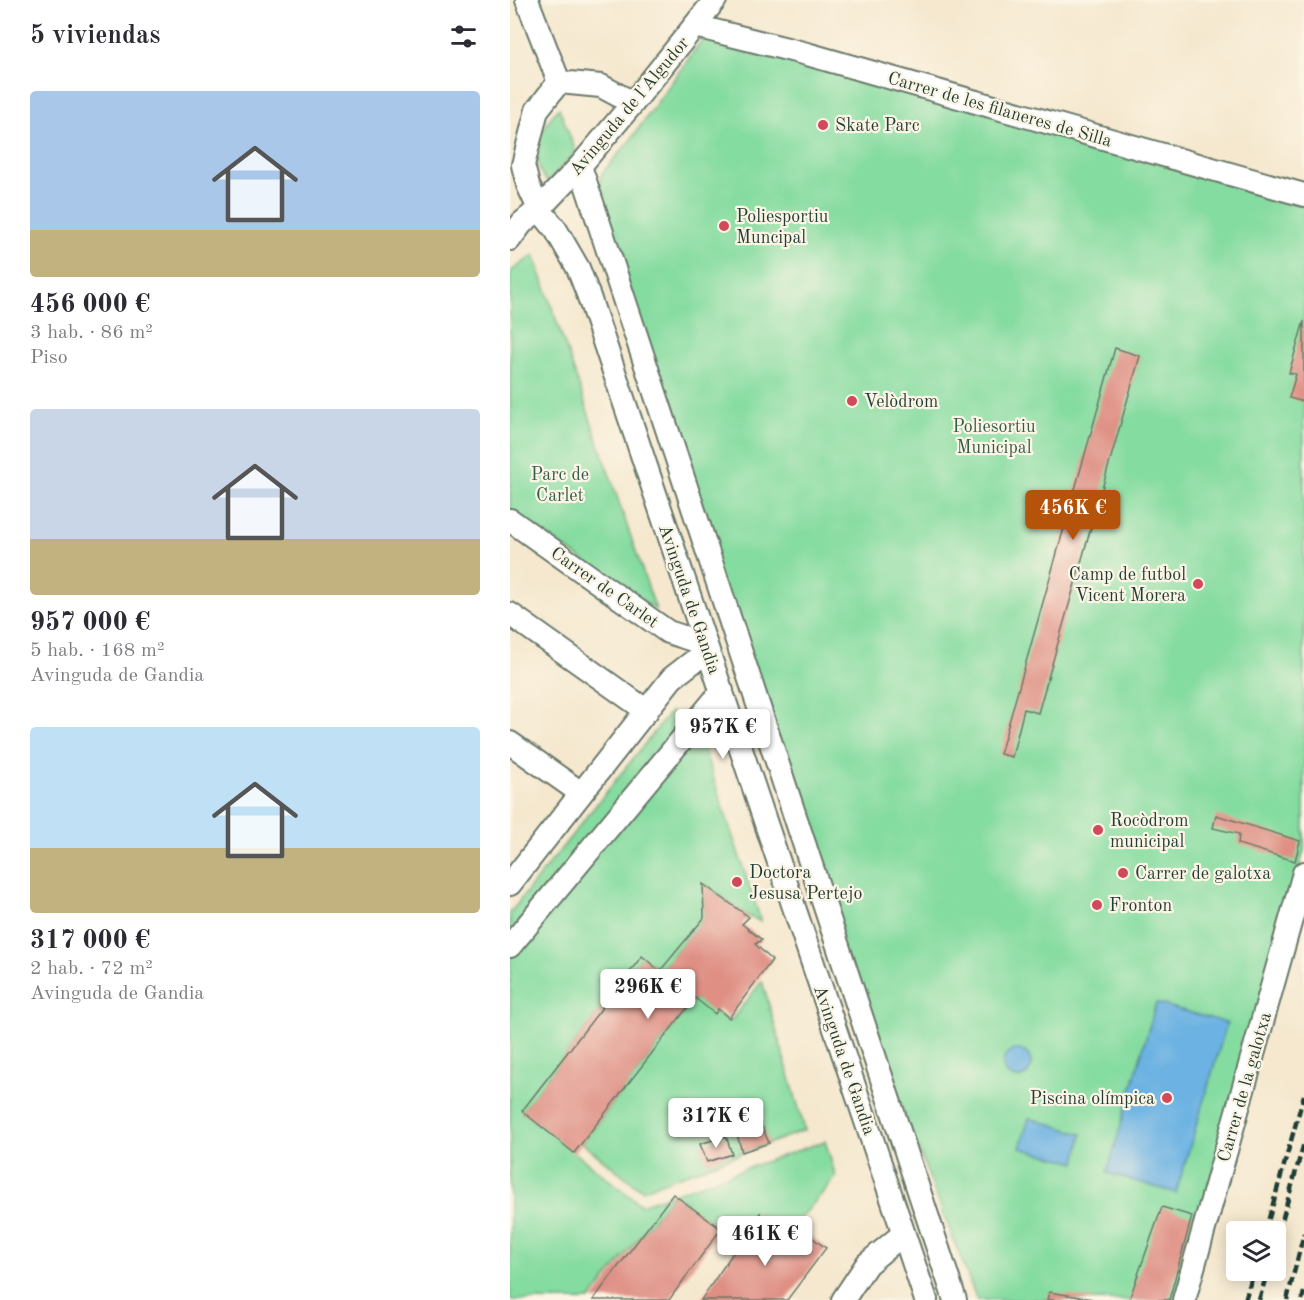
<!DOCTYPE html>
<html lang="es">
<head>
<meta charset="utf-8">
<style>
	:root { --surface:#fff; --page:#f2f2f3; --text:#2b2b33; --muted:#7c7c81; --accent:#b45309 }
	body { margin:0; font-family:"Old Standard TT",serif; background:var(--page); color:var(--text); height:100vh; display:flex; flex-direction:column; font-size:22px; white-space:nowrap }
	* { box-sizing:border-box; margin:0 }
	p { font-size:20px; color:var(--muted) }
	.icon { flex:none; width:33px; height:33px; fill:none; stroke:currentColor; stroke-width:2; stroke-linecap:round; stroke-linejoin:round }
	.map { position:relative; flex:1; overflow:hidden }
	.panel { display:flex; flex-direction:column; background:var(--surface); width:510px }
	.panel>* { flex:none }
	.buttons { position:absolute; left:716px; top:1221px; display:grid; gap:12px }
	.buttons a { display:grid; place-items:center; width:60px; height:60px; border-radius:6px; background:var(--surface); box-shadow:0 3px 15px #0003; font-size:30px }
	.price { position:absolute; translate:-50% -51px; padding:0 14px; border-radius:6px; background:#fff; color:#222; font-size:20px; line-height:39px; filter:drop-shadow(0 2px 3px #0008) }
	.price::after { content:''; position:absolute; left:50%; top:36px; width:18px; height:14px; margin-left:-9px; background:inherit; clip-path:polygon(0 0,100% 0,50% 100%) }
	.price.active { background:var(--accent); color:#fff }
	ul { padding:0; list-style:none }
	li { display:grid; align-content:center; gap:12px; height:318px; padding:0 30px }
	li span { display:grid; place-items:center; height:186px; border-radius:6px; color:#555 }
	li>.icon { margin-inline-start:auto }
	span .icon { width:108px; height:108px; fill:#fffc; stroke-width:1 }
	li b { font-size:26px }
	h2 { display:flex; justify-content:space-between; align-items:center; height:72px; padding:0 30px; font-size:26px }
	main { display:flex; flex:1; min-height:0 }
	.map>svg:first-child { display:block }
	.green { fill:#85dca0; stroke:#528c6a; stroke-width:1.5 }
	.water { fill:#6cb2e3; stroke:#46788c; stroke-width:1.5 }
	.building { fill:#df8f84 }
	.lines { fill:none; stroke-linecap:round; stroke-linejoin:round }
	.minor-casing { stroke:#6a796a; stroke-width:26 }
	.minor { stroke:#fff; stroke-width:22 }
	.rail { stroke:#1f3d34; stroke-width:4.5; stroke-dasharray:9 4.5; stroke-linecap:butt }
	.poi-dot { fill:#d1495b; stroke:#fcf5e5; stroke-width:2 }
	.labels { text-anchor:middle; stroke-width:4.5; stroke-linejoin:round; paint-order:stroke }
	.street-label { font-size:18px; fill:#1f3d34; stroke:#fcf5e5 }
	.poi-label { font-size:18px; fill:#1f3d34; stroke:#fcf5e5; text-anchor:start }
	.park-label { font-size:18px; fill:#335d4a; stroke:#fcf5e5 }
</style>
</head>
<body>
<main>
<section class="panel">
<h2>5 viviendas<svg class="icon" aria-label="filters" viewBox="0 0 24 24"><path d="M4 7h16M4 17h16"/><circle cx="9" cy="7" r="2"/><circle cx="15" cy="17" r="2"/></svg></h2>
<ul>
<li><span style="background:linear-gradient(#a9c7e8 75%,#c2b280 0)"><svg class="icon" aria-label="home" viewBox="0 0 24 24"><path d="M3 11l9-7 9 7M6 9v11h12V9"/></svg></span><div><b>456 000 €</b><p>3 hab. · 86 m²</p><p>Piso</p></div></li>
<li><span style="background:linear-gradient(#c9d6e8 70%,#c2b280 0)"><svg class="icon" aria-label="home" viewBox="0 0 24 24"><path d="M3 11l9-7 9 7M6 9v11h12V9"/></svg></span><div><b>957 000 €</b><p>5 hab. · 168 m²</p><p>Avinguda de Gandia</p></div></li>
<li><span style="background:linear-gradient(#bfe0f5 65%,#c2b280 0)"><svg class="icon" aria-label="home" viewBox="0 0 24 24"><path d="M3 11l9-7 9 7M6 9v11h12V9"/></svg></span><div><b>317 000 €</b><p>2 hab. · 72 m²</p><p>Avinguda de Gandia</p></div></li>
</ul>
</section>
<div class="map">
<svg width="794" height="1300" viewBox="0 0 794 1300">
	<rect width="100%" height="100%" fill="#fcf5e5"/>
	<filter id="ink" filterUnits="userSpaceOnUse"><feTurbulence type="fractalNoise" baseFrequency=".0167" numOctaves="2"/><feDisplacementMap in="SourceGraphic" scale="12" xChannelSelector="R" yChannelSelector="G"/><feConvolveMatrix kernelMatrix="1 2 1 2 8 2 1 2 1" color-interpolation-filters="sRGB"/></filter>
	<filter id="wash" filterUnits="userSpaceOnUse"><feTurbulence type="fractalNoise" baseFrequency=".008" numOctaves="4" result="noise"/><feDisplacementMap in="SourceGraphic" scale="24" xChannelSelector="R" yChannelSelector="G"/><feGaussianBlur stdDeviation="1.35" result="paint"/><feColorMatrix in="noise" values="0 0 0 0 0 0 0 0 0 0 0 0 0 0 0 0 0 1.4 0 .05"/><feComposite in="paint" operator="in"/></filter>
	<g filter="url(#wash)">
		<rect width="100%" height="100%" fill="#f5e8cf"/>
		<path class="green" d="M196 34 794 201V850L667 1300H467L320 923 81 202 93 172 119 142Z
			M49 108 66 152 37 182C18 159 30 127 49 108Z
			M24 255 146 610 0 510V272Z
			M161 711 191 741 251 921 239 917 194 884V918L150 971 132 956 12 1111 131 1205 315 1141 326 1177 285 1225 257 1263 250 1214 230 1243 163 1194 80 1300H0V913Z
			M252 981 295 1130 132 1190 72 1143 185 998 220 1022Z"/>
		<path class="water" d="M646 1003 717 1023 666 1193 597 1173Z
			M493 1064a14 14 0 1 1 28 0a14 14 0 1 1-28 0Z
			M519 1118 572 1134 566 1163 510 1148Z"/>
		<g id="blocks">
			<path class="building" d="M794 321V402L779 398 786 374 779 373Z
				M605 348 630 356 528 713 514 709 502 757 490 754Z
				M706 815 790 841 785 861 728 844 729 834 703 828Z
				M193 884 239 917 232 924 252 940 245 944 262 960 219 1018 208 1009 205 1014 185 998 64 1153 12 1111 132 956 150 971 194 918Z
				M251 1124 259 1143 232 1152 226 1131Z
				M216 1136 222 1154 197 1162 190 1144Z
				M163 1194 211 1229 159 1300H83Z
				M652 1207 682 1216 659 1300H619Z
				M250 1213 257 1263 285 1225 316 1248 277 1300H191Z
				M539 1292 582 1299V1300H537Z"/>
		</g>
	</g>
	<g filter="url(#ink)">
		<use href="#blocks" fill-opacity="0" stroke="#6a796a" stroke-width="1.5"/>
		<g class="lines">
			<defs>
				<path id="minor" d="M17 0 49 82
					M185 26 297 54 794 195
					M49 82 27 110 13 165 18 185 29 209 46 230 68 268 78 294 416 1300
					M49 82 91 86 123 103
					M70 166 445 1300
					M0 239 12 223 29 209 70 166 123 103 205 0
					M0 520 158 632 195 644
					M0 614 137 711
					M0 743 71 793
					M0 884 162 678 197 651
					M0 946 212 691
					M333 1300 357 1264 393 1234
					M674 1300 794 873"/>
			</defs>
			<use href="#minor" class="minor-casing"/>
			<use href="#minor" class="minor"/>
			<path class="rail" d="M755 1232 794 1095
				M765 1245 794 1143
				M735 1300 744 1270
				M749 1300 758 1270
				M777 1300 794 1233
				M792 1300 794 1292"/>
		</g>
	</g>
	<g class="poi-dot">
		<circle cx="313" cy="125" r="6"/>
		<circle cx="214" cy="226" r="6"/>
		<circle cx="342" cy="401" r="6"/>
		<circle cx="688" cy="584" r="6"/>
		<circle cx="588" cy="830" r="6"/>
		<circle cx="613" cy="873" r="6"/>
		<circle cx="227" cy="882" r="6"/>
		<circle cx="587" cy="905" r="6"/>
		<circle cx="657" cy="1098" r="6"/>
	</g>
	<g class="labels">
		<g class="street-label">
			<text transform="translate(119 106) rotate(-50)" y="6">Avinguda de l'Algudor</text>
			<text transform="translate(490 109) rotate(16)" y="6">Carrer de les filaneres de Silla</text>
			<text transform="translate(95 587) rotate(35)" y="6">Carrer de Carlet</text>
			<text transform="translate(180 599) rotate(71)" y="6">Avinguda de Gandia</text>
			<text transform="translate(335 1060) rotate(71)" y="6">Avinguda de Gandia</text>
			<text transform="translate(734 1087) rotate(-74)" y="6">Carrer de la galotxa</text>
		</g>
		<g class="poi-label">
			<text x="325" y="131">Skate Parc</text>
			<text x="226" y="222">Poliesportiu<tspan x="226" dy="21">Muncipal</tspan></text>
			<text x="354" y="407">Velòdrom</text>
			<text x="676" y="580" text-anchor="end">Camp de futbol<tspan x="676" dy="21">Vicent Morera</tspan></text>
			<text x="600" y="826">Rocòdrom<tspan x="600" dy="21">municipal</tspan></text>
			<text x="239" y="878">Doctora<tspan x="239" dy="21">Jesusa Pertejo</tspan></text>
			<text x="625" y="879">Carrer de galotxa</text>
			<text x="599" y="911">Fronton</text>
			<text x="645" y="1104" text-anchor="end">Piscina olímpica</text>
		</g>
		<g class="park-label">
			<text x="484" y="432">Poliesortiu<tspan x="484" dy="21">Municipal</tspan></text>
			<text x="50" y="480">Parc de<tspan x="50" dy="21">Carlet</tspan></text>
		</g>
	</g>
</svg>
<div class="buttons">
<a><svg class="icon" aria-label="layers" viewBox="0 0 24 24"><path d="M12 4l9 5-9 5-9-5zM3 14l9 5 9-5"/></svg></a>
</div>
<b class="price active" style="left:563px;top:541px">456K €</b>
<b class="price" style="left:213px;top:760px">957K €</b>
<b class="price" style="left:138px;top:1020px">296K €</b>
<b class="price" style="left:206px;top:1149px">317K €</b>
<b class="price" style="left:255px;top:1267px">461K €</b>
</div>
</main>
</body>
</html>
